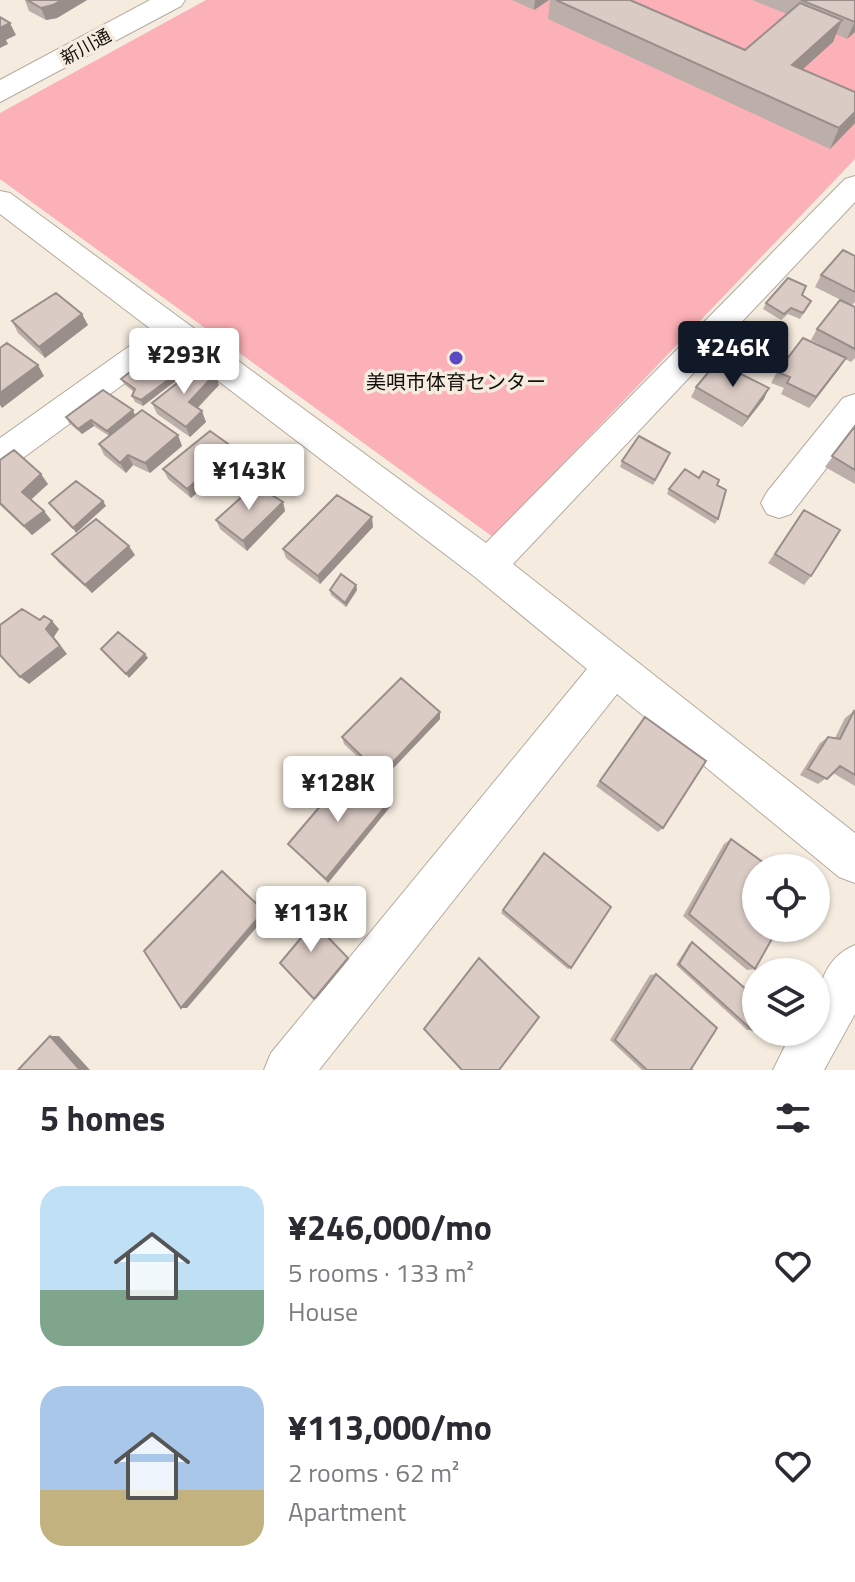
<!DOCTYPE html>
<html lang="en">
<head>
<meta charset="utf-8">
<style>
	:root { --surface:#fff; --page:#f7f7f7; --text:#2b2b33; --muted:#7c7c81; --accent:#111827 }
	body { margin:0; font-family:"Titillium Web","Noto Sans JP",sans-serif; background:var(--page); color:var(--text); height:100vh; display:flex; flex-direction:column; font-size:30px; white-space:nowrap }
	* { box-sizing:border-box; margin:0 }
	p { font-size:26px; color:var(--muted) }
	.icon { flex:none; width:44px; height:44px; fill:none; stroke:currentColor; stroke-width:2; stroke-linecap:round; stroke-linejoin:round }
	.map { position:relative; height:1070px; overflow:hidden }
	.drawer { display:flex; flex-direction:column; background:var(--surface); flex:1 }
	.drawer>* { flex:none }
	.controls { position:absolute; left:742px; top:854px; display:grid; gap:16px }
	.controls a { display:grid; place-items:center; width:88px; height:88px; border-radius:50%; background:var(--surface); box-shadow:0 2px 6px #0004; font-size:40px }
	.price { position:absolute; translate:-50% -68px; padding:0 18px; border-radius:8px; background:#fff; color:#222; font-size:26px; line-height:52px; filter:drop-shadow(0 2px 4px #0008) }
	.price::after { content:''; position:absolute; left:50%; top:48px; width:24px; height:18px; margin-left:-12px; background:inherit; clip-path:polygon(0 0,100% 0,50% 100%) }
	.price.on { background:var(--accent); color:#fff }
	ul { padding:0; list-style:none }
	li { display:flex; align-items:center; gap:24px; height:200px; padding:0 40px }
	li span { display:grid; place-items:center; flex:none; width:224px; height:160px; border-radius:24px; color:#555 }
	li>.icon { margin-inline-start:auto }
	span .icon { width:96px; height:96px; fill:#fffc; stroke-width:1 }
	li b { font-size:34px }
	h2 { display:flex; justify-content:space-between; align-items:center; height:96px; padding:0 40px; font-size:34px }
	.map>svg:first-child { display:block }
	.green { fill:#fcb0b7 }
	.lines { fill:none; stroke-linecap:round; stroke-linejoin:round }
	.street-casing { stroke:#b4ab9f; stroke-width:2 }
	.secondary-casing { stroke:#b4ab9f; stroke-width:2 }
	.street { fill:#fff; fill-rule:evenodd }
	.secondary { fill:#fff; fill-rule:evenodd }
	.wall { fill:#bcafa9 }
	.shaded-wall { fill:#998e8a }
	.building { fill:#dbcbc5; stroke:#998e8a; stroke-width:2 }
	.poi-dot { fill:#5c49c1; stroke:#f5ebdf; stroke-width:3 }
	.labels { text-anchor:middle; stroke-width:7; stroke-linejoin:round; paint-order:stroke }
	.far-street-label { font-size:18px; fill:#14110d; stroke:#f5ebdf }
	.poi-label { font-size:20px; fill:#14110d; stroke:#f5ebdf }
</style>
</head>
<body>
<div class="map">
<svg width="855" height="1070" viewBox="0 0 855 1070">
	<rect width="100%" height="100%" fill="#f5ebdf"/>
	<path class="green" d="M206 0H855V159L493 537 0 179V113Z"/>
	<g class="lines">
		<defs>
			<path id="street" d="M855 176V202L513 564 855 833V883L839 877 617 694 319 1070H264L271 1053 587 669 475 577 174 347 12 466 0 470V438L152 330 0 214V191L10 193 486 543 845 179Z
				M855 394V431L791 514 779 518 767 514 761 503 767 492 843 398Z
				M855 945V1014L824 1070H773L792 1032H816C816 997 819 960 855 945Z"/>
			<path id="secondary" d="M150 0H185L181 6 0 102V80Z"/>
		</defs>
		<use href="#street" class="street-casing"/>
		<use href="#secondary" class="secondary-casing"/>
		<use href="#street" class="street"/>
		<use href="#secondary" class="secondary"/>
	</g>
	<path class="wall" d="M25 0H87L57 18 46 20 29 11Z
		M512 0H549L534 10Z
		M550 0H630L745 50 787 14 752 0H855V32L847 39 836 34 833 42 803 69 855 123 830 149 548 19Z
		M855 256V302L852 305 855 307V358L851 362 845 359 809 408 781 394 784 388 771 383 777 372 828 349 811 340 817 329 841 300 815 287 821 275Z
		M802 295 811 301 800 319 788 314 781 320 763 309 766 303Z
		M12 321 88 325 45 358 18 333Z
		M176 374 178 379 143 406 135 402 132 396 134 392 124 384 121 379Z
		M219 385 198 408 206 422 190 437 157 414 152 403Z
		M696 387 764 399 742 427 691 397Z
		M135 415 182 446 150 473 133 465 126 473 104 455 99 444 109 436 94 426 82 434 69 423 66 417Z
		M855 426V484L825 467Z
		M237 458 191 498 168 479 163 469Z
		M668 459 653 485 620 467 622 461Z
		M0 460 48 484 31 500 44 511 51 520 32 535 0 505Z
		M699 478 717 485 718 519 715 524 667 494 669 489Z
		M283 502 285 511 247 551 220 529 216 520Z
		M804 510 811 576 804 585 768 563Z
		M373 527 320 584 286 558 283 549Z
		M52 554 135 555 92 593 59 563Z
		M356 585 357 590 346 607 331 595 330 590Z
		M854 711 855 712V786L833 773 818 784 800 775 820 743 828 737 835 738 845 718Z
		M440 712V719L382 780 344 744 342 737Z
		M645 717 663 828 658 832 596 786Z
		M389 802 390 807 328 883 288 844Z
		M731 839 755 969 747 970 683 916 724 844Z
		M544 853 571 968 568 969 501 913Z
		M692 942 752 1030H747L676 965 689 944Z
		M656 974 691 1069 692 1070H642L610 1040 650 975Z"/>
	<path class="shaded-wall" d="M62 0H87L57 18 46 20 41 8Z
		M535 0H549L534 10Z
		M842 20 833 42 784 86 792 65Z
		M855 21V32L847 39Z
		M10 23 16 35 6 40 8 44 0 48V28Z
		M855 112V123L830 149 839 128Z
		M82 314 88 325 45 358 39 347Z
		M846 358 839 369 809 408 816 397Z
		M38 365 44 376 2 408 0 405V393Z
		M176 374 178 379 143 406 141 400Z
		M215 374 219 385 193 412 189 402Z
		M769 388 764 399 742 427 748 417Z
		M133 410 135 415 110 436 107 431Z
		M202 411 206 422 190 437 186 427Z
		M91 420 94 426 82 434 78 429Z
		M178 435 182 446 150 473 145 463Z
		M234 448 237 458 191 498 187 489Z
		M128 455 133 465 126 473 120 463Z
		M41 474 48 484 29 501 22 492Z
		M103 501 106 506 76 533 73 528Z
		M283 502 285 511 247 551 243 541Z
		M44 511 51 520 32 535 24 526Z
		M372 517 373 527 320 584 318 576Z
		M129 546 135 555 92 593 85 585Z
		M356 585 357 590 346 607 345 603Z
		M52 621 59 629 54 637 67 654 29 684 20 677 46 629Z
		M145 654 148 658 129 678 126 674Z
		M440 712V719L382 780 381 775Z
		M389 802 390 807 328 883 326 879Z
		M226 874 268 914 187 1008H181Z
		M295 903 349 959 316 999H314Z
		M50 1036H59L90 1070H80Z"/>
	<path class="building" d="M27 0H62L53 5 41 8Z
		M556 0H630L745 50 800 3 842 20 792 65 855 92V112L839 128Z
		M801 0H855V22Z
		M0 17 10 23 0 28Z
		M843 250 855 256V292L821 275Z
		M788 278 806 286 802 295 811 301 803 313 791 308 784 314 766 303Z
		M56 293 82 314 39 347 12 321Z
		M840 300 855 307V349L817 329Z
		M803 338 846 358 816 397 787 383 790 377 777 372Z
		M7 343 38 365 0 393V348Z
		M152 355 176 374 141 400 132 396 135 389 121 379Z
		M717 362 769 388 748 417 696 387Z
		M200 365 215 374 189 402 202 411 186 427 152 403Z
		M103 390 133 410 107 431 91 420 78 429 66 417Z
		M142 410 178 435 145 463 128 455 120 463 99 444Z
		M855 426V470L832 456Z
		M210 431 234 448 187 489 163 469Z
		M639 436 670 453 655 480 622 461Z
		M14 450 41 474 22 492 44 511 24 526 0 503V460Z
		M685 469 699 478 703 471 719 480 717 485 726 490 718 519 669 489Z
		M76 481 103 501 73 528 49 503Z
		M255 485 283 502 243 541 216 520Z
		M337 495 372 517 318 576 283 549Z
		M804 510 840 530 811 576 775 554Z
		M96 519 129 546 85 585 52 554Z
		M341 574 356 585 345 603 330 590Z
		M22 609 40 620 44 616 52 621 46 629 60 646 20 677 0 655V625Z
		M118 632 145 654 126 674 101 649Z
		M401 678 440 712 381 775 342 737Z
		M854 711 855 712V775L840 766 827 779 808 769 828 737 840 739Z
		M645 717 706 761 663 828 600 781Z
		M351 770 389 802 326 879 288 844Z
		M731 839 771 868H756V928H778L755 969 689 914Z
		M544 853 611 907 571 968 503 910Z
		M222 871 264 911 181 1008 144 951Z
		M295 903 348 958 314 999 280 963 301 938 282 917Z
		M692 942 756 998V1016L752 1030 679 964Z
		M479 958 539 1017 499 1070H462L424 1029Z
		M656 974 717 1028 691 1069 692 1070H647L615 1040Z
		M50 1036 80 1070H18Z"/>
	<circle class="poi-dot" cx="456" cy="358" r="8"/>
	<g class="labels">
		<g class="far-street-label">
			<text transform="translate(86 47) rotate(-29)" y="6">新川通</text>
		</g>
		<g class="poi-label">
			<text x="456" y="389">美唄市体育センター</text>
		</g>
	</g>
</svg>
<div class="controls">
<a><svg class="icon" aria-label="locate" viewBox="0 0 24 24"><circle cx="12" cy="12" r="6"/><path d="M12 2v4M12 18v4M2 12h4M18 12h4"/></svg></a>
<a><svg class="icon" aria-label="layers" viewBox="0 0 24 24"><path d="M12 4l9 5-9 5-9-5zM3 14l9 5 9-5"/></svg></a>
</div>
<b class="price on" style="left:733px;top:389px">¥246K</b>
<b class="price" style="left:184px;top:396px">¥293K</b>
<b class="price" style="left:249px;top:512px">¥143K</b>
<b class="price" style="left:338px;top:824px">¥128K</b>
<b class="price" style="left:311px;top:954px">¥113K</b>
</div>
<section class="drawer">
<h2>5 homes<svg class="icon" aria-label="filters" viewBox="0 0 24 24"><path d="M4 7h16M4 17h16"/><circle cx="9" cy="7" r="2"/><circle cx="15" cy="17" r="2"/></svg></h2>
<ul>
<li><span style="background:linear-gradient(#bfe0f5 65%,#7fa58c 0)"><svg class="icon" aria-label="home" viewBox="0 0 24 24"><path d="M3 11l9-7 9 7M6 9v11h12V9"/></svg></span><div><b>¥246,000/mo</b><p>5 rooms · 133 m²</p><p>House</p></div><svg class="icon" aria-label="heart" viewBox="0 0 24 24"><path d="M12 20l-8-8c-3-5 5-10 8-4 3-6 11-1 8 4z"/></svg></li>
<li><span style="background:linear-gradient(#a9c7e8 65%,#c2b280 0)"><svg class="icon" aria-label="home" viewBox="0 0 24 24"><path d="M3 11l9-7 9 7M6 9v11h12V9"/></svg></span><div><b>¥113,000/mo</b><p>2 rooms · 62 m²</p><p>Apartment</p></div><svg class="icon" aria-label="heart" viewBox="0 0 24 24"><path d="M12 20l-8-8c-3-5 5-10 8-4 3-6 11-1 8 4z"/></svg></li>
</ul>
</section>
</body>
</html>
